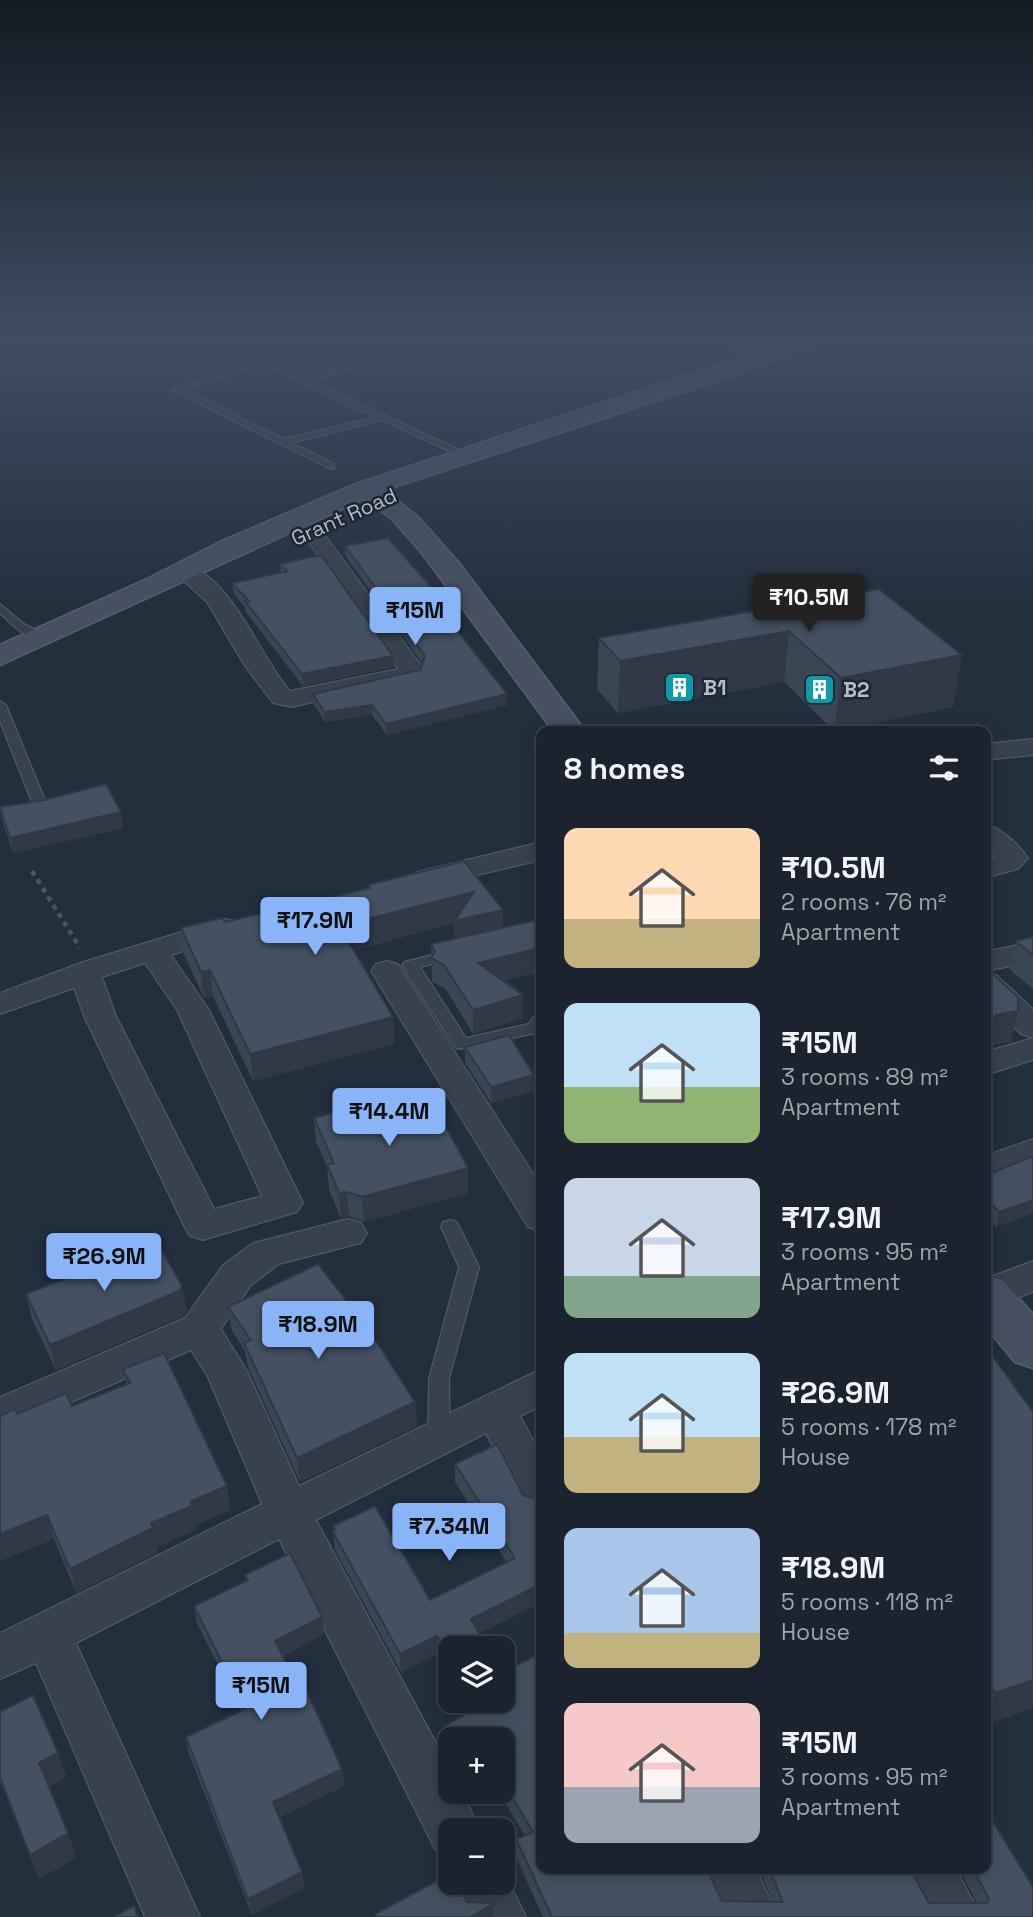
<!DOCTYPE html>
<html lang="en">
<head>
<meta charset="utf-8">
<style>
	:root { --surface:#1b232e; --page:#242b36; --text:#f1f3f6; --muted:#a0a4aa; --line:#39404a; --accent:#8ab4f8 }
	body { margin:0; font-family:"Space Grotesk",sans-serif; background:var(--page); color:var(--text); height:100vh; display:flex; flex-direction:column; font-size:26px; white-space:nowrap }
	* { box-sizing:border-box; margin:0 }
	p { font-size:23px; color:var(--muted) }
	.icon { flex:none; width:38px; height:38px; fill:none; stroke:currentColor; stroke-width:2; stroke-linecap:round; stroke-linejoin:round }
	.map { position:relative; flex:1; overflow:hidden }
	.panel { position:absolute; left:536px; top:726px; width:455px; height:1148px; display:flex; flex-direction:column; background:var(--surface); border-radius:14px; box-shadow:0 4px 18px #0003,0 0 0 2px var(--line) }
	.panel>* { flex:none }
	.controls { position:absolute; left:438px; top:1636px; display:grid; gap:14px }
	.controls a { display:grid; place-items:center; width:77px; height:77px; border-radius:14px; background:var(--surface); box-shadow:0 4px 18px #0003,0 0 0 2px var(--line); font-size:35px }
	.price { position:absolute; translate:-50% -60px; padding:0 16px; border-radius:7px; background:var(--accent); color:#111; font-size:23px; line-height:46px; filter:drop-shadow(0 2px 4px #0008) }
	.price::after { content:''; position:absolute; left:50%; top:42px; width:21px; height:16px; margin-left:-10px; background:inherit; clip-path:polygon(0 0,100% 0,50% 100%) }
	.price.selected { background:#222; color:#fff }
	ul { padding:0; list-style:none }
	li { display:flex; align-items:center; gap:21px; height:175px; padding:0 28px }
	li span { display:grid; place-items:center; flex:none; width:196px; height:140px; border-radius:14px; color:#555 }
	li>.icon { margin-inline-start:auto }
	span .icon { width:84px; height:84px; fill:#fffc; stroke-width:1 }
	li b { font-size:30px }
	h2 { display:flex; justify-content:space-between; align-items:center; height:84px; padding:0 28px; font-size:30px }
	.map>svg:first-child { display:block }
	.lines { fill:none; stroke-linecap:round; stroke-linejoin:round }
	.lane-casing { stroke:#565f6c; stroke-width:2 }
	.street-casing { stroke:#565f6c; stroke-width:2 }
	.secondary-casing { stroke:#565f6c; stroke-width:3 }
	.path { stroke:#44595c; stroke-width:4.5; stroke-dasharray:5 5; stroke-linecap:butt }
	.lane { fill:#38414e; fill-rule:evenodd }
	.street { fill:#38414e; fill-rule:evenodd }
	.secondary { fill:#465061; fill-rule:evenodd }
	.wall { fill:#3b4654 }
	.shaded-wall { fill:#303945 }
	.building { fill:#455162; stroke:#303945; stroke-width:2 }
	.labels { text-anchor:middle; stroke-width:5; stroke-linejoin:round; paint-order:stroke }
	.far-street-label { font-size:21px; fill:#b4bcc9; stroke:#1d2633 }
	.far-poi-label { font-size:21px; font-weight:bold; fill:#b4bcc9; stroke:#1d2633; text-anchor:start }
</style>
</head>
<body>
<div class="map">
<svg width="1033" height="1917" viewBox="0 0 1033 1917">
	<rect width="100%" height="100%" fill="#242f3e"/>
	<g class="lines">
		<defs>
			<path id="lane" d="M715 339H727L768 358 761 360Z
				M271 362 303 377 353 365V369L310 380 472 456 464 458 383 420 292 443 334 464V468L331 469 172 390 246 364 250 367 249 369 184 390 284 439 375 417 268 367V363Z
				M0 604 24 624 44 634V640C27 641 11 624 0 613Z
				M0 701 6 705 49 810 47 813H37L35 810 0 721Z
				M452 950 460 955 458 958 420 967 466 1038 528 1024 535 1016 541 1015 540 1032 462 1049 456 1048 402 965 404 962Z
				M450 1220 457 1222 479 1267 449 1379 450 1437 447 1443 439 1446 431 1443 428 1437 429 1379 459 1267 441 1227 443 1222Z"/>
			<path id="street" d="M311 524 318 526 423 668 418 679 291 707 273 703 245 666 207 602 173 571 184 564C232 576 259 656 290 691L398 669 300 530Z
				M1033 739V755L985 760V744Z
				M985 824C1001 828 1018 844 1028 858L1018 869 985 878V860L996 857 985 848Z
				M541 842V860L427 887 417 884 412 878 417 872Z
				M224 919 235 921 239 928 235 935 171 955 209 1010 303 1203 297 1212 203 1240 190 1236 184 1226 84 1016 74 988 0 1014V993L83 962ZM145 963 177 1010 262 1196 214 1209 116 1016 102 977Z
				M1033 942V962L985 971V952Z
				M387 961 398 964 541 1186V1231L528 1227 371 971 376 964Z
				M985 972 996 975 1033 1009V1038L1021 1034 985 1000Z
				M1033 1038V1060L985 1075V1052Z
				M1033 1139V1166L985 1183V1156Z
				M348 1219 361 1223 367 1233 361 1243 279 1264 251 1285 221 1329 247 1371 299 1486 541 1369V1406L520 1416 541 1455V1518L525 1512 486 1433 316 1520 450 1769V1792H462L480 1830H450V1855L435 1849 279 1539 76 1643 200 1917H145L36 1663 0 1679V1633L262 1504 208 1377 191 1350 0 1433V1397L185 1318 223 1265 253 1243Z
				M1033 1261V1292L985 1309V1279Z
				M502 1868 526 1917H470L454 1883H502Z
				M700 1869H756L778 1917H722Z
				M899 1869H956L981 1917H924Z"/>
			<path id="secondary" d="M796 339H826L823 343 732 376 385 490 420 519 459 563 586 732H554L421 552 392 519 364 499 0 665V645L149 578 222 541 356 484Z
				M985 1275 1002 1280 1033 1314V1368L1015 1362 985 1326Z"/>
		</defs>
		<use href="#lane" class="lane-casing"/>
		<use href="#street" class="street-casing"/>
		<use href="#secondary" class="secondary-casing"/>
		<path class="path" d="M32 871 80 948"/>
		<use href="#lane" class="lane"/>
		<use href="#street" class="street"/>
		<use href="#secondary" class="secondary"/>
	</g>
	<path class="wall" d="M345 546 449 620 507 705 387 735 372 715 325 722 314 705 313 694 420 670 422 663 345 555Z
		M280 564 394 667 303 686 246 612 245 607 234 594 232 583 281 573Z
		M879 589 962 655 953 707 834 731 784 682 618 713 597 689 599 638Z
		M0 811 121 812 123 828 13 853 3 823Z
		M368 885 503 927V981L523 1018 473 1034 445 988 432 982 431 944 455 939 454 923 354 950 395 1044 253 1081 213 996 204 998 184 954 181 928 225 922 368 888Z
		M1033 937V989L1010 970 1016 941Z
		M465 1047 534 1091 491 1103 465 1063Z
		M314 1118 344 1119 468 1193 364 1222 349 1216 341 1218 329 1190 327 1166 316 1142Z
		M1033 1156V1213L996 1227 985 1215V1176Z
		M26 1294 187 1311 183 1316 56 1370 32 1319Z
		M228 1307 415 1402 417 1426 300 1482 248 1367 245 1351 232 1331Z
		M985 1346 1033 1708 985 1725Z
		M123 1369 227 1486 230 1510 196 1525 197 1529 157 1547 158 1552 76 1593 54 1539 0 1561V1416L72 1406 127 1384Z
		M497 1444 541 1602 450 1648V1675L438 1654 401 1672 335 1550 333 1526 430 1600 507 1563 455 1482V1464Z
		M245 1575 322 1617 324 1634 283 1656 342 1769 344 1786 280 1817 305 1888 252 1915 189 1754 186 1737 241 1711 197 1623 194 1606 246 1581Z
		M464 1701H502L722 1901 773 1902 759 1869H910L929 1903H977L959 1869H985L1033 1917H543L516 1857V1839L525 1836 499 1792H502V1740H450V1754L444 1744 443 1727 469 1712Z
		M0 1712 58 1753 66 1777 49 1787 68 1833 76 1858 39 1879 1 1783 0 1784Z
		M472 1792H496L478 1803Z"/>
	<path class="shaded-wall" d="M449 610V620L442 611Z
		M789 631 784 682 618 713 620 661Z
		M962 655 953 707 834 731 841 678Z
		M393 656 394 667 303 686 302 674Z
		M507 694V705L387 735 386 724Z
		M372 705V715L325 722 324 712Z
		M121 812 123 828 13 853 10 838Z
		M993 816 986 852H985V818Z
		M474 892 503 910V936L455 947 454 923 352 950 348 963 345 925Z
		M541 948V972L478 987V963Z
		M210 970 213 996 204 998 201 972Z
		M523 995V1018L473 1034V1010Z
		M1018 1011 1011 1042 989 1046 985 1050V1034L987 1024 996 1015Z
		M393 1017 395 1044 253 1081 250 1054Z
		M534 1075V1091L491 1103V1087Z
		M468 1168V1193L364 1222 362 1197Z
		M347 1192 349 1216 341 1218 339 1193Z
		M1033 1200V1213L996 1227 999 1212Z
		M182 1286 187 1311 183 1316 56 1370 50 1345Z
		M415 1402 417 1426 300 1482 297 1458Z
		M227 1486 230 1510 196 1525 197 1529 157 1547 158 1552 76 1593 70 1569 191 1501Z
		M47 1515 54 1539 0 1561V1534Z
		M541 1584V1602L471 1637V1619Z
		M322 1617 324 1634 278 1658 275 1641Z
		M437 1636 438 1654 401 1672 400 1654Z
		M1033 1680V1708L985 1725 995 1693Z
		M58 1753 66 1777 47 1788 39 1763Z
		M342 1769 344 1786 276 1819 273 1802Z
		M478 1792H496L478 1803Z
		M68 1833 76 1858 39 1879 30 1855Z
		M302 1872 305 1888 252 1915 248 1899Z
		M493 1904V1917H470Z"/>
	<path class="building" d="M388 538 432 588 449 610 442 611 507 694 386 724 372 705 324 712 313 694 420 670 425 656 345 546Z
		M321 555 393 656 302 674 245 601H249L232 583 288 571 280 564Z
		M879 589 962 655 841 678 789 631 620 661 599 638Z
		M106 784 121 812 10 838 0 807 44 800Z
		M985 804 989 807 993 816 985 818Z
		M464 861 503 910 454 921 474 892 345 925 351 935 346 937 393 1017 250 1054 210 970 201 972 181 928 222 918 225 922 370 888 368 885Z
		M541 919V948L478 963 523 995 473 1010 444 965 431 958 435 952 431 944Z
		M1033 937V955L1016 941Z
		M989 949 990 971 1018 997V1011L996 1015 987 1024 985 1023V950Z
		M509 1035 534 1075 491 1087 465 1047Z
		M430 1097 468 1168 362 1197 347 1192 339 1193 327 1165 334 1163 314 1118 340 1111 344 1119Z
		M1033 1156V1200L999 1212 985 1197V1176Z
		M157 1242 182 1286 179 1291 50 1345 26 1294Z
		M318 1264 347 1301 350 1300 415 1402 297 1458 244 1343 251 1340 228 1307Z
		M985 1346 1033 1412V1680L995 1693 985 1677Z
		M164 1353 227 1486 191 1501 192 1506 151 1523 153 1528 70 1569 47 1515 0 1534V1416L15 1409 17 1414 66 1393 72 1406 130 1383 123 1369Z
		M497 1444 523 1495 541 1501V1584L471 1619 488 1648H450V1659L437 1636 400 1654 333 1532 336 1530 333 1526 375 1506 430 1600 515 1558 455 1464Z
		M290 1553 322 1617 275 1641 300 1689 305 1687 342 1769 273 1802 302 1872 248 1899 186 1737 245 1709 194 1606 248 1580 245 1575Z
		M541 1653V1869H707L722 1901 783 1902 769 1869H910L929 1903H987L989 1899 973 1869H985V1826L993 1822 1033 1887V1917H552L516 1839 533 1832 502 1780V1740H451L443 1727 476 1708 473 1701H502V1672Z
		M33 1695 58 1753 39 1763 68 1833 30 1855 0 1778V1712Z
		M450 1874V1883H458L467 1902 492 1903 493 1904 470 1917H376L375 1914Z
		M134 1906 138 1917H113Z"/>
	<linearGradient id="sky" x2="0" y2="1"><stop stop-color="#141a22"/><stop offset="0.56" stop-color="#3f4d63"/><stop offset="1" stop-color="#3f4d63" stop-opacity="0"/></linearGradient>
	<rect width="1033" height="608" fill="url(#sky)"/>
	<defs>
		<symbol id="building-square" viewBox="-11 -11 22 22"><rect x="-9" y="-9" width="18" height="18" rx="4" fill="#0f9aa8" stroke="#1d2633"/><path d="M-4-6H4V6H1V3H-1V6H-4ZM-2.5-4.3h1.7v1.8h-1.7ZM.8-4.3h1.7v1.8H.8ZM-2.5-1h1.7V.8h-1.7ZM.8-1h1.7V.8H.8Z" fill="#fff"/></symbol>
	</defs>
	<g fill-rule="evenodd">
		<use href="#building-square" x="662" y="670" width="35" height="35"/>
		<use href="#building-square" x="802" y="672" width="35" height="35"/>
	</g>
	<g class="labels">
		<g class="far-street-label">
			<text transform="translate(344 517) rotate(-24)" y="7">Grant Road</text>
		</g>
		<g class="far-poi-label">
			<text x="703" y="695">B1</text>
			<text x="843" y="697">B2</text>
		</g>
	</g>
</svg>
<div class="controls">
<a><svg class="icon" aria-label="layers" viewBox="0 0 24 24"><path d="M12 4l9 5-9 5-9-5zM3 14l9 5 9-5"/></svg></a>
<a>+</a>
<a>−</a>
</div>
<b class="price selected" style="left:809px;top:634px">₹10.5M</b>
<b class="price" style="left:415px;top:647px">₹15M</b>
<b class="price" style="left:315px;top:957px">₹17.9M</b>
<b class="price" style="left:389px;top:1148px">₹14.4M</b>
<b class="price" style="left:104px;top:1293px">₹26.9M</b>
<b class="price" style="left:318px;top:1361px">₹18.9M</b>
<b class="price" style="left:449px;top:1563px">₹7.34M</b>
<b class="price" style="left:261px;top:1722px">₹15M</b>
<section class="panel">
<h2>8 homes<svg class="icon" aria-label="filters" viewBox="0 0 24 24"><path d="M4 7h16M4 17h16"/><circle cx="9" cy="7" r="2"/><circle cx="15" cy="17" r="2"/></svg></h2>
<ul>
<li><span style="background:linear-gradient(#ffd9b3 65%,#c2b280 0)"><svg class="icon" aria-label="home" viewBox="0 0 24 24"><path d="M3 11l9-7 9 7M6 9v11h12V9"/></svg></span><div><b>₹10.5M</b><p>2 rooms · 76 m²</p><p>Apartment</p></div></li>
<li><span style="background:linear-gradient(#bfe0f5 60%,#8fb573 0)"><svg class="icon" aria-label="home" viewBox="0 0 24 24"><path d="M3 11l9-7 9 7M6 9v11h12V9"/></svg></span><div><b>₹15M</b><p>3 rooms · 89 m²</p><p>Apartment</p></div></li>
<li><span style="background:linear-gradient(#c9d6e8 70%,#7fa58c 0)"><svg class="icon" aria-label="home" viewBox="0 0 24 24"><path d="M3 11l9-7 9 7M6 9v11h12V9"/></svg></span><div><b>₹17.9M</b><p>3 rooms · 95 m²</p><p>Apartment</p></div></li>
<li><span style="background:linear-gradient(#bfe0f5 60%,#c2b280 0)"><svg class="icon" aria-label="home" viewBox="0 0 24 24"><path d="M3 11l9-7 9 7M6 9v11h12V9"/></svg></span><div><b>₹26.9M</b><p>5 rooms · 178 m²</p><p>House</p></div></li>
<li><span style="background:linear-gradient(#a9c7e8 75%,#c2b280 0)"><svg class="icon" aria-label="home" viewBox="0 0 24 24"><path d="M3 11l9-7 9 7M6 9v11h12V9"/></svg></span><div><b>₹18.9M</b><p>5 rooms · 118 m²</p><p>House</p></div></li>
<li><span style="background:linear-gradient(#f6c9c9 60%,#9aa5b1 0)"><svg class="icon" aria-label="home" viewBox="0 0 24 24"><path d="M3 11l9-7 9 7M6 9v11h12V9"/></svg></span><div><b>₹15M</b><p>3 rooms · 95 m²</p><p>Apartment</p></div></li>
</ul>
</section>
</div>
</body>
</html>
